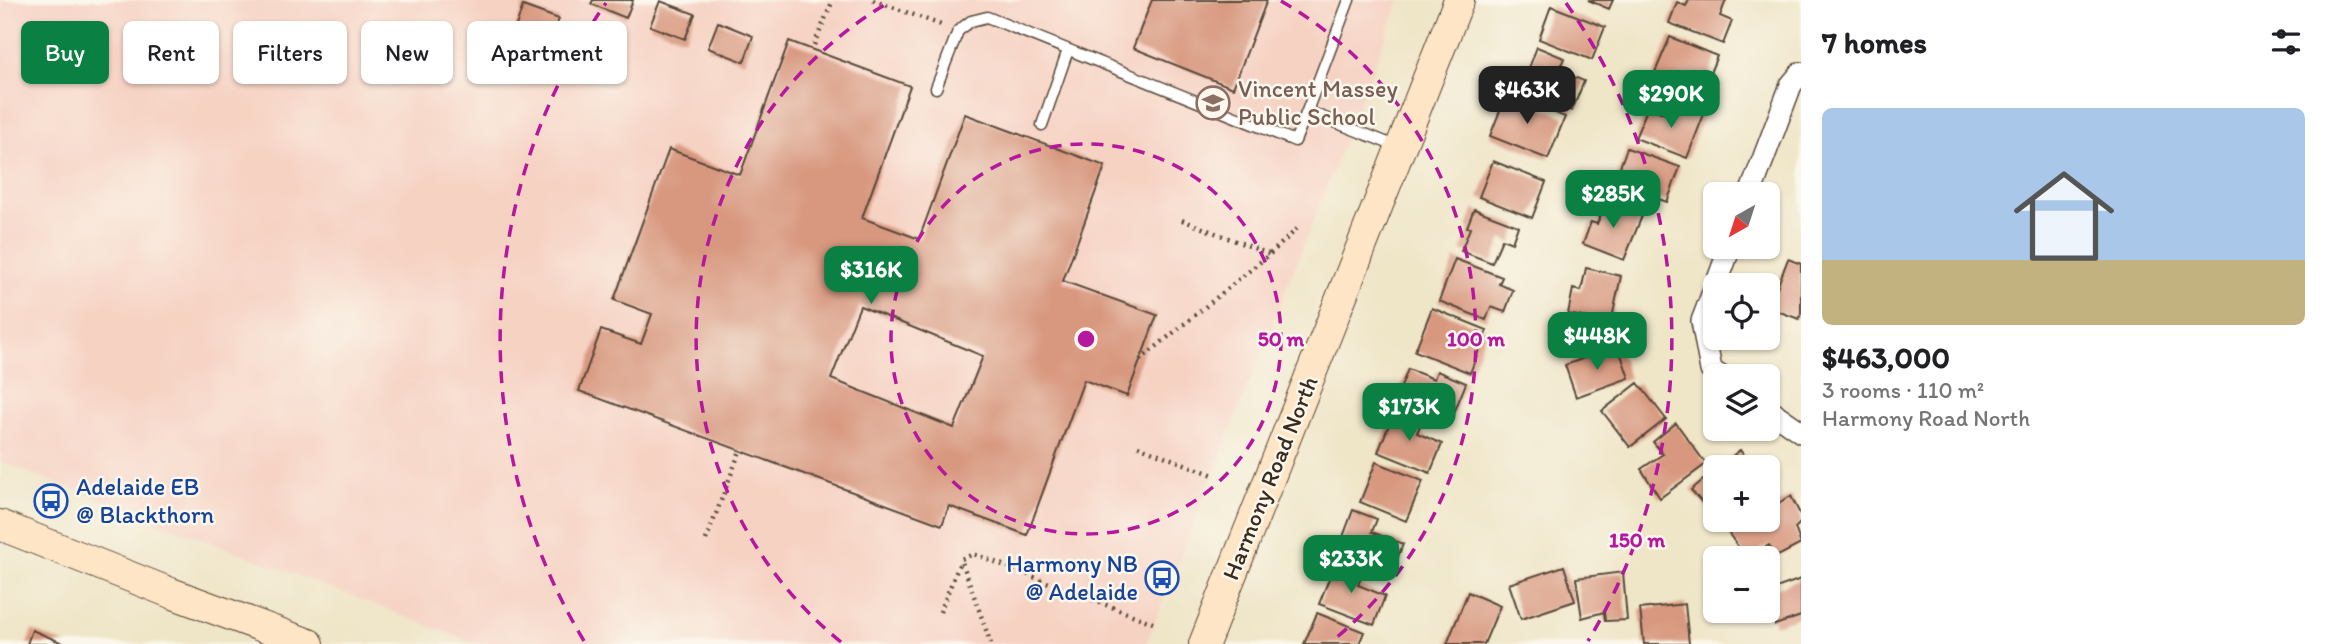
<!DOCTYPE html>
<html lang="en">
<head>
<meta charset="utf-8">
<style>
	:root { --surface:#fff; --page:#f6f6f6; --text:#202124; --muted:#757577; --accent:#0b8043 }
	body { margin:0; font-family:Itim,sans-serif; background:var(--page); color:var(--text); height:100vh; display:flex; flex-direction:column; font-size:26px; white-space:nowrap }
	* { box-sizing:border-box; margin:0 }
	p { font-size:23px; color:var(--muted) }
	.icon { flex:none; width:38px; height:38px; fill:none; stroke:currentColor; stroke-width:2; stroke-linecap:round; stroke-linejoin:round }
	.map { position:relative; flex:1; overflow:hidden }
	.panel { display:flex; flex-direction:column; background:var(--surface); width:525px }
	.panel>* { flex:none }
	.hud { position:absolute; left:21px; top:21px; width:665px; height:63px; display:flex; gap:14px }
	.needle { width:46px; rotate:219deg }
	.tools { position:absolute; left:1703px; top:182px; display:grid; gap:14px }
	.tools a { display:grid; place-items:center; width:77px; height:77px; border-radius:10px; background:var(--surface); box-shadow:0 2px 5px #0004; font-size:35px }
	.price { position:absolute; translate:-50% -60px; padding:0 16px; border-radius:14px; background:var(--accent); color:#fff; font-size:23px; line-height:46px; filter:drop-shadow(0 2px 4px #0008) }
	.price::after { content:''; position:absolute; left:50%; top:42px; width:21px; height:16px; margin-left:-10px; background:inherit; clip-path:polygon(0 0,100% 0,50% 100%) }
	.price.on { background:#222; color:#fff }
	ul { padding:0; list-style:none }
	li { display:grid; align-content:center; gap:14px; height:371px; padding:0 21px }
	li span { display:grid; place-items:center; height:217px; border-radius:10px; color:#555 }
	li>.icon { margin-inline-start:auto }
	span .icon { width:126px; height:126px; fill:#fffc; stroke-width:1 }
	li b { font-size:30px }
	h2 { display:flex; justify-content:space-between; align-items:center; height:84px; padding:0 21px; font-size:30px }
	.pill { padding:0 24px; border-radius:10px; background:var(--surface); box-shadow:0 2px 5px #0004; font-size:24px; line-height:63px }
	.pill.on { background:var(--accent); color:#fff }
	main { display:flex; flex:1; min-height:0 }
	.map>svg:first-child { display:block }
	.built { fill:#f6d2c3 }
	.building { fill:#d8987f; fill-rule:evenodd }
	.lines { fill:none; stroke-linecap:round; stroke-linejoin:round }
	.lane-casing { stroke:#564637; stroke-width:13 }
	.street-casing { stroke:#564637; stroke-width:24 }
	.secondary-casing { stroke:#564637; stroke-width:32 }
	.path { stroke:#564637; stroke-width:4.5; stroke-dasharray:2 5; stroke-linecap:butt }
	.lane { stroke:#fff; stroke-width:10 }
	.street { stroke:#fff; stroke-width:21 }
	.secondary { stroke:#fde5c5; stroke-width:30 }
	.ring { fill:none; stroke:#b5179e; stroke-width:3.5; stroke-dasharray:12 9 }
	.labels { text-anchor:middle; stroke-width:5; stroke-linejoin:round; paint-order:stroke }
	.education-label { font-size:24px; fill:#785e54; stroke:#fbf7ec; text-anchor:start }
	.street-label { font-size:24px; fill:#3b2a1e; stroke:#fbf7ec }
	.transit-label { font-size:24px; fill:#164399; stroke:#fbf7ec; text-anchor:start }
	.centre { fill:#b5179e; stroke:#fbf7ec; stroke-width:3.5 }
	.ring-label { font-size:21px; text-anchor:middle; font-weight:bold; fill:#b5179e; stroke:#fbf7ec; stroke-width:5; stroke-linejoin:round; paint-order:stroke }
</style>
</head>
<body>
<main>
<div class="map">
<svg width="1801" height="644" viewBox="0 0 1801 644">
	<rect width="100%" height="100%" fill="#fbf7ec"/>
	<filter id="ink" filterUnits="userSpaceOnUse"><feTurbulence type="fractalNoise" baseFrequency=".0143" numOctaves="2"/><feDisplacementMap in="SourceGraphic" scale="14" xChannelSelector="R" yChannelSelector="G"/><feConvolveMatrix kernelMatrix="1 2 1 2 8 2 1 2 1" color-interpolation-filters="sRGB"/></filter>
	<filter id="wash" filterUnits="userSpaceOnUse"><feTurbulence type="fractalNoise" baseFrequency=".00686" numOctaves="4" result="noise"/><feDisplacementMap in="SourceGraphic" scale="28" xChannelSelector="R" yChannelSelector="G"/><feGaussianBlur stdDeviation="1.57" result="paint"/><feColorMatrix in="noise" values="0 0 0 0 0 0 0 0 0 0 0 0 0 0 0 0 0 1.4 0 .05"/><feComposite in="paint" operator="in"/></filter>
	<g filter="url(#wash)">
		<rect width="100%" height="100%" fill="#efe5c7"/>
		<path class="built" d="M0 0H1400L1146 644H476L0 461Z"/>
		<g id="blocks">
			<path class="building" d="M593 0H633L626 18 591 4Z
				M1152 0H1267L1233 88 1133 48Z
				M1588 0H1613L1609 9Z
				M1689 0H1726L1720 16 1732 21 1723 44 1669 23 1677 2 1686 6Z
				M660 1 695 14 685 39 650 26Z
				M523 6 559 19 549 44 514 31Z
				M1551 6 1605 27 1592 60 1539 39Z
				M718 22 753 36 744 62 708 48Z
				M583 28 619 41 609 67 573 54Z
				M1670 37 1717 56 1700 97 1653 77Z
				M789 41 910 86 862 218 919 239 965 114 1105 166 1063 281 1157 315 1127 396 1084 380 1027 535 949 506 942 525 579 391 601 330 641 344 652 314 614 300 669 149 740 175ZM860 306 983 356 954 428 831 379Z
				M1537 47 1564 58 1559 71 1584 81 1572 111 1520 91Z
				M1507 93 1565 117 1548 159 1490 136Z
				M1678 104 1704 114 1687 158 1635 138 1648 107 1673 117Z
				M1627 148 1680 167 1667 202 1614 183Z
				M1493 161 1546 182 1532 218 1479 197Z
				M1608 197 1630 206 1628 211 1642 216 1624 260 1583 244 1591 222 1597 224Z
				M1474 209 1518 226 1512 243 1502 239 1492 263 1461 251 1470 228 1467 227Z
				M1455 259 1502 277 1499 284 1513 290 1505 312 1491 307 1486 320 1439 301Z
				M1788 259 1801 264V314L1799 319 1769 308Z
				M1586 268 1621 276 1611 323 1568 314 1573 289 1581 291Z
				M1432 308 1487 330 1470 373 1415 351Z
				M1618 346 1629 378 1576 397 1565 365Z
				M1408 369 1434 379 1437 371 1466 383 1450 423 1395 402Z
				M1638 383 1666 419 1630 447 1602 411Z
				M1395 410 1422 421 1417 433 1442 444 1430 473 1378 452Z
				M1676 423 1706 464 1660 498 1641 469 1663 454 1653 442Z
				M1740 450 1752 467H1719Z
				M1376 462 1423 481 1406 521 1360 502Z
				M1715 470V513L1713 515 1691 490Z
				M1791 496 1801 516V522L1795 528 1801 544 1776 557 1769 545 1746 558 1727 531 1747 520H1768V509Z
				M1353 510 1377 519 1372 532 1403 544 1391 574 1337 553Z
				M1336 561 1363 572 1358 585 1385 596 1374 625 1319 604Z
				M1564 566 1575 601 1521 619 1509 584Z
				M1623 572 1627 620 1605 621 1604 612 1582 618 1576 578Z
				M1801 579V616L1775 625 1768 604V591Z
				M1468 592 1500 606 1484 644H1447Z
				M1685 604 1689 644H1644L1640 609Z
				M1317 613 1364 632 1359 644H1304Z
				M32 630 65 644H27Z"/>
		</g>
	</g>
	<g filter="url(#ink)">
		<use href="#blocks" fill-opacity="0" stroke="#564637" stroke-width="2"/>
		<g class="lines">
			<defs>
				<path id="lane" d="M1349 0 1307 111 1398 147
					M936 88 958 31 971 21 987 17 1295 141 1307 111
					M1042 125 1068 50"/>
				<path id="street" d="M1750 194 1791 85 1801 73
					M1716 285 1730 247
					M1715 287 1702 321 1711 370 1720 376
					M1768 409 1801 432"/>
				<path id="secondary" d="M0 525 171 593 309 644
					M1204 644 1459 0"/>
			</defs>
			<use href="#lane" class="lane-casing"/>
			<use href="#street" class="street-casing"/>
			<use href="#secondary" class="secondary-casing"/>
			<path class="path" d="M873 0 944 26
				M814 45 833 0
				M1182 220 1269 254
				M1140 360 1270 254 1297 229
				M1138 446 1216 476
				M706 540 740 451
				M940 612 961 560
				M991 644 961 559 974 554 1153 623"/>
			<use href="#lane" class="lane"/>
			<use href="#street" class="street"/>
			<use href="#secondary" class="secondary"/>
		</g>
	</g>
	<g class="ring">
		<circle cx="1086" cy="339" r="195"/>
		<path d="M841 642A390 390 0 0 1 891 1M1281 1A390 390 0 0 1 1331 642"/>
		<path d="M584 641A586 586 0 0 1 606 3M1566 3A586 586 0 0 1 1588 641"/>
	</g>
	<defs>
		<symbol id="school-ring" viewBox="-11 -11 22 22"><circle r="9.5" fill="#fbf7ec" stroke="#8d6e63" stroke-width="1.5"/><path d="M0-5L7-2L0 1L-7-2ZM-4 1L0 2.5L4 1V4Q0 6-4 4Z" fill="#8d6e63"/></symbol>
		<symbol id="bus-ring" viewBox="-11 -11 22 22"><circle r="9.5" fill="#fbf7ec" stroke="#1a4fb4" stroke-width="1.5"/><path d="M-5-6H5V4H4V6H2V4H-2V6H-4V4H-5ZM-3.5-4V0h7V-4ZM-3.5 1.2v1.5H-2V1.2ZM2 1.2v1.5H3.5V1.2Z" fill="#1a4fb4"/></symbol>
	</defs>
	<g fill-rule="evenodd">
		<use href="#school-ring" x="1194" y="84" width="38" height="38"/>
		<use href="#bus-ring" x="32" y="482" width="38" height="38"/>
		<use href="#bus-ring" x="1143" y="559" width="38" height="38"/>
	</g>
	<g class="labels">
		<g class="education-label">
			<text x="1238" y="97">Vincent Massey<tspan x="1238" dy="28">Public School</tspan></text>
		</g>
		<g class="street-label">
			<text transform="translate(1270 478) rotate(-68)" y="8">Harmony Road North</text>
		</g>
		<g class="transit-label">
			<text x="76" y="495">Adelaide EB<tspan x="76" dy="28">@ Blackthorn</tspan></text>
			<text x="1138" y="572" text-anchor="end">Harmony NB<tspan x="1138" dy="28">@ Adelaide</tspan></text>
		</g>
	</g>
	<circle cx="1086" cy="339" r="10" class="centre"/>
	<g class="ring-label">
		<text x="1281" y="346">50 m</text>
		<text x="1476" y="346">100 m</text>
		<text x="1637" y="547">150 m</text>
	</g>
</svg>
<div class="tools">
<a><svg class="needle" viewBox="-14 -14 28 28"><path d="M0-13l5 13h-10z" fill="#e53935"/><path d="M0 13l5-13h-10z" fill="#757577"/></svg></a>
<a><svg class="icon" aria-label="locate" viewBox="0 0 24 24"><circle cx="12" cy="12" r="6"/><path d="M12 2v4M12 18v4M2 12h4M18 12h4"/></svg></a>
<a><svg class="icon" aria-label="layers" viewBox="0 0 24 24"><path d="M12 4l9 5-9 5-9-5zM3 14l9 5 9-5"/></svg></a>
<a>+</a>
<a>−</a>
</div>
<b class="price on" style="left:1527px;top:126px">$463K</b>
<b class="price" style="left:1671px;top:130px">$290K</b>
<b class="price" style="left:1613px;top:230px">$285K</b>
<b class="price" style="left:871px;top:306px">$316K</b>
<b class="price" style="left:1597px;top:372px">$448K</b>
<b class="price" style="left:1409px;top:443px">$173K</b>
<b class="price" style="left:1351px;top:595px">$233K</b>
<div class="hud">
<a class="pill on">Buy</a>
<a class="pill">Rent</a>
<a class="pill">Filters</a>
<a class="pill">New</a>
<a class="pill">Apartment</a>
</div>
</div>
<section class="panel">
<h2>7 homes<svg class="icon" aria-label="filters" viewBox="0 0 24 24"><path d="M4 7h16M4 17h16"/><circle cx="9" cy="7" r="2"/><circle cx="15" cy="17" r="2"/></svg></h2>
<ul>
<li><span style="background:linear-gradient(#a9c7e8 70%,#c2b280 0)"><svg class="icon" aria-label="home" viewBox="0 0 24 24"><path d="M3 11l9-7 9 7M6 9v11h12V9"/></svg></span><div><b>$463,000</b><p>3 rooms · 110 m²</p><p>Harmony Road North</p></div></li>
</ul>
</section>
</main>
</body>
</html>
